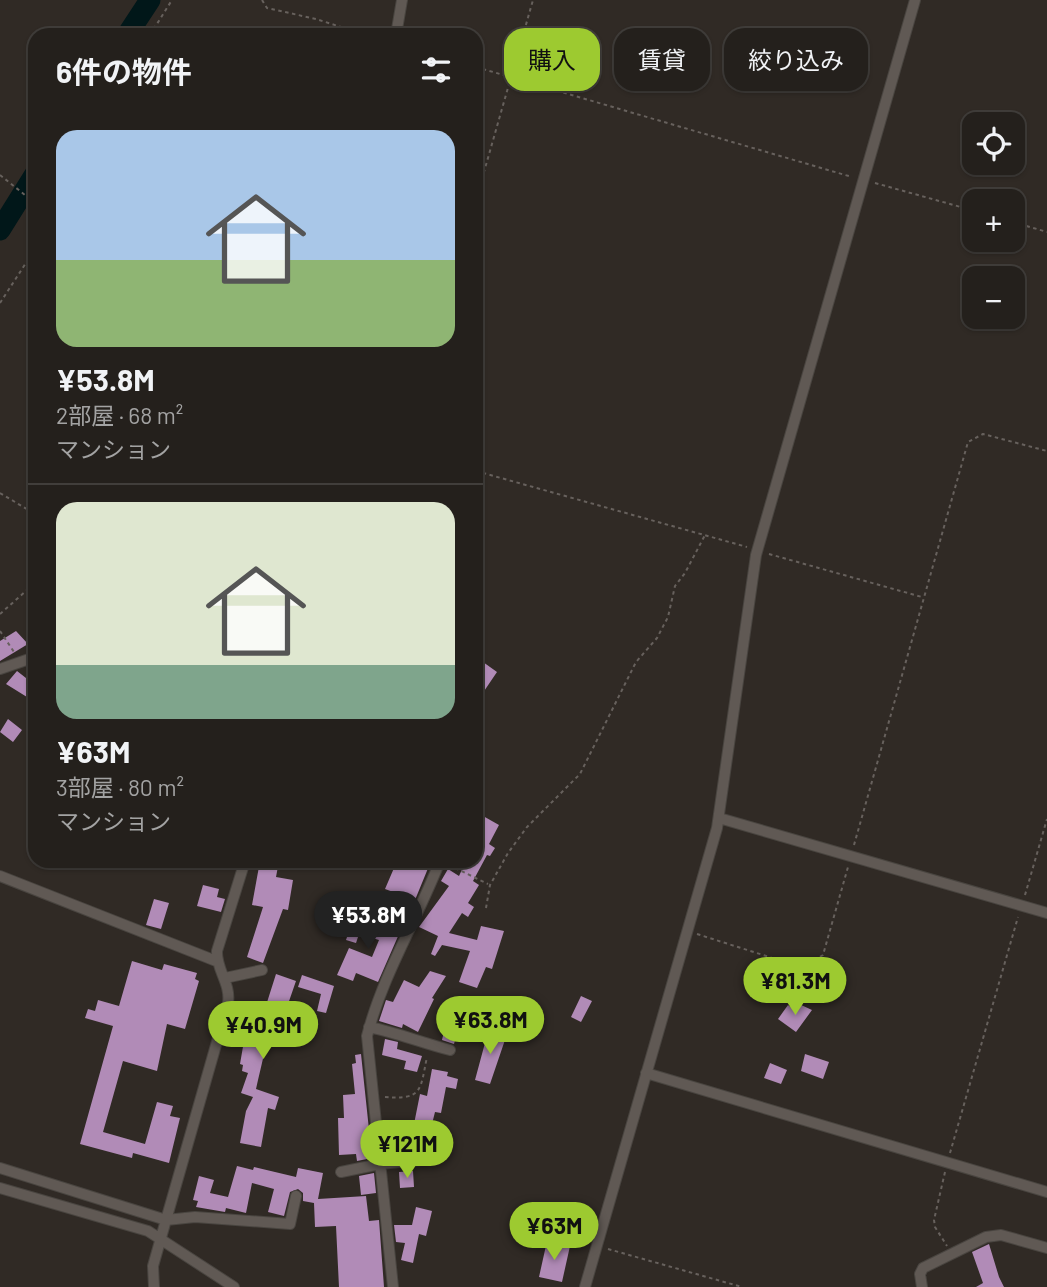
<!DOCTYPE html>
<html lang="ja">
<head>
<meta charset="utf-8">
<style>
	:root { --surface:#24201c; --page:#302d29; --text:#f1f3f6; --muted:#a3a3a3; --line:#413e3b; --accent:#9dca30 }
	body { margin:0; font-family:Barlow,"Noto Sans JP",sans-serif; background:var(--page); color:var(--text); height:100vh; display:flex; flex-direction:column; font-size:26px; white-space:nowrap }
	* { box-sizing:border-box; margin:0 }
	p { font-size:23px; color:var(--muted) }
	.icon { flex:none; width:38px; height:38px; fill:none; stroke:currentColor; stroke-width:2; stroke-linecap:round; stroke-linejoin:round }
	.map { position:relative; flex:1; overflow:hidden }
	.details { position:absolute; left:28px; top:28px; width:455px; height:840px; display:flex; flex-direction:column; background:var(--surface); border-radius:21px; box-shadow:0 2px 5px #0004,0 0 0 2px var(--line) }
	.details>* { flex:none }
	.guide { position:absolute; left:504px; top:28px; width:438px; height:63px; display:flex; gap:14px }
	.buttons { position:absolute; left:962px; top:112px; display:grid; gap:14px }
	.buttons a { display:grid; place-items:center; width:63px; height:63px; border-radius:14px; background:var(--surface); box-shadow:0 2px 5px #0004,0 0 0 2px var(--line); font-size:35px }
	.price { position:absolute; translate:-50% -60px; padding:0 16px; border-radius:24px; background:var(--accent); color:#111; font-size:23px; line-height:46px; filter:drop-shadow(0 2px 4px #0008) }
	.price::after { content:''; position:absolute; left:50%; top:42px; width:21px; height:16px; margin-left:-10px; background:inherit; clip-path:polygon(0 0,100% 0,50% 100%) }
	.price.active { background:#222; color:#fff }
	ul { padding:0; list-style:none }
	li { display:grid; align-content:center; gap:14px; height:371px; padding:0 28px }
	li+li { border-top:2px solid var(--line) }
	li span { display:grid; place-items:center; height:217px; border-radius:21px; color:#555 }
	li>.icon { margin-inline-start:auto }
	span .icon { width:126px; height:126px; fill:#fffc; stroke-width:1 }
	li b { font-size:30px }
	h2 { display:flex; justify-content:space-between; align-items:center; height:84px; padding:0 28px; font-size:30px }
	.chip { padding:0 24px; border-radius:21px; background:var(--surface); box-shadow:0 2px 5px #0004,0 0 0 2px var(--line); font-size:24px; line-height:63px }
	.chip.active { background:var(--accent); color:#111 }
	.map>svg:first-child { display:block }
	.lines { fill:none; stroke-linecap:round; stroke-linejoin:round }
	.river { stroke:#011719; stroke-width:21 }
	.building { fill:#b18bb7 }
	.street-casing { stroke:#494540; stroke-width:12 }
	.path { stroke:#67615d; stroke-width:2; stroke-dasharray:3.5 3.5; stroke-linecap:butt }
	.street { stroke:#605954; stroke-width:10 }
</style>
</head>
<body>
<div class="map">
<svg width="1047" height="1287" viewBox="0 0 1047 1287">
	<rect width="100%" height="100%" fill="#302a25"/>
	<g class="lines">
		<path class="river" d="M127 35 150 0
			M0 230 35 174"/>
	</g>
	<path class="building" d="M16 631 28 644 0 661V641Z
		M483 662 497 672 476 703V672Z
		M17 671 35 685V702L6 684Z
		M8 719 22 730 13 742 0 732Z
		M476 812 499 825 489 844 495 848 490 856 487 855 473 881 479 885 468 903 474 907 468 917 462 913 449 933 477 940 481 926 504 931 492 969 486 967 477 988 459 982 470 951 442 945 435 956 431 954 438 936 419 927 449 886 441 881 448 869 459 876 466 861H476Z
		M260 861H279L276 877 293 880 288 910 283 909 263 963 247 957 263 907 252 905Z
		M397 861H431L415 900 385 889Z
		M203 885 219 889 217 897 225 899 221 912 197 906Z
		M154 899 169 903 161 929 146 925Z
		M354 916 399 934 378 982 356 973 353 981 337 975 349 948 372 957 379 940 359 934 356 943 346 940Z
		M132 961 162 970 164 964 197 973 195 979 199 981 185 1029 167 1024 157 1071 123 1061 103 1132 145 1144 157 1102 173 1106 170 1116 180 1118 169 1163 133 1153 132 1158 80 1144 113 1026 85 1018 88 1009 95 1011 98 1000 119 1006Z
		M430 971 446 976 432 998 434 999 418 1032 403 1024 402 1028 379 1021 386 1000 393 1002 404 980 419 987Z
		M276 974 296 981 277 1036 269 1033 258 1080 256 1089 279 1097 275 1110 268 1108 261 1147 240 1143 246 1111 253 1097 241 1093 248 1073 242 1071 243 1065 240 1064 245 1035 256 1037Z
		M302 975 334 986 326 1013 317 1011 321 994 298 987Z
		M581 996 592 1001 581 1022 571 1017Z
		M799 1004 812 1010 796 1032 778 1019 788 1005 796 1011Z
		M448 1014 461 1017 454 1044 442 1040Z
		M489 1028 507 1034 490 1084 475 1080Z
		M385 1039 398 1042 397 1049 422 1056 417 1072 404 1069 406 1061 382 1055Z
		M361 1054 372 1158 357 1161 356 1154 339 1155 338 1118H344L343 1095 355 1094 352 1064 356 1063 355 1055Z
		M805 1054 829 1062 823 1079 801 1071Z
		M770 1063 787 1070 781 1084 764 1078Z
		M432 1069 448 1072 447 1076 458 1079 456 1089 446 1087 441 1113 435 1112 430 1132 445 1143 438 1152 413 1134 414 1151 399 1152 398 1129H413L420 1094 427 1096Z
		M237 1166 253 1170 254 1167 296 1177 298 1168 323 1173 318 1199 366 1196 369 1221 379 1220 384 1287H339L336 1226 315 1227 314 1203 303 1201V1193L298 1189 290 1192 284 1216 268 1212 274 1189 252 1183 246 1213 226 1208 225 1212 196 1207 198 1201 193 1200 199 1176 214 1180 210 1193 228 1197Z
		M413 1171 414 1187 400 1188 399 1172Z
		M374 1173 376 1193 361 1195 359 1176Z
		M416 1207 432 1211 426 1236 419 1234 413 1263 401 1260 405 1243 396 1242 394 1225H412Z
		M547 1241 570 1246 562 1282 539 1277Z
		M989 1244 999 1277 1004 1287H976L983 1283 972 1252Z"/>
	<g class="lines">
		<defs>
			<path id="street" d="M396 35 402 0
				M0 669 35 657
				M719 818 1047 913
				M0 876 216 961
				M225 978 262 970
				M790 989 796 965
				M369 1027C398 1033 422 1043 450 1050
				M646 1073 1047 1192
				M0 1168 166 1220 228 1003C231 983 216 970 217 951L245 861
				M341 1172 380 1164 421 1160
				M0 1188 148 1231 234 1287
				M154 1287 153 1266 166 1220 195 1217 290 1224 296 1196
				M393 1287 367 1036C383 974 417 920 440 861
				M585 1287 717 828 756 555 915 0
				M922 1287 920 1274 923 1268 986 1237 1001 1235 1047 1248"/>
		</defs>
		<use href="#street" class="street-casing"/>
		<path class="path" d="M262 0 267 8 316 19 366 35
			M150 35 172 0
			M476 67 852 177
			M0 175 35 203
			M875 183 975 211
			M476 200 533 0
			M1013 222 1047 232
			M0 303 35 249
			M476 471 747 547
			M0 493 35 514
			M769 554 922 597
			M0 614 35 583
			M0 631 14 652
			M854 845 968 442 983 434 1047 451
			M449 865 488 884
			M1025 895 1047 819
			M486 908 490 885 508 853 527 827 580 774 636 662 657 638 668 617 675 586 685 573 705 535
			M697 934 785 962
			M808 964 823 955 848 867
			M385 1097C423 1100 420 1090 427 1057
			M950 1153 1018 917
			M945 1172 934 1220 935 1227 947 1246
			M608 1249 742 1287"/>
		<use href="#street" class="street"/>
	</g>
</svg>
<div class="buttons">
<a><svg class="icon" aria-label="locate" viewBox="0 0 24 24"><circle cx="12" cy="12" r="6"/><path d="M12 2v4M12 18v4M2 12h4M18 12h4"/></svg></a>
<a>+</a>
<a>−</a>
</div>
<b class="price active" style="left:368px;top:951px">¥53.8M</b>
<b class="price" style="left:795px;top:1017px">¥81.3M</b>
<b class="price" style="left:490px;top:1056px">¥63.8M</b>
<b class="price" style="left:263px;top:1061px">¥40.9M</b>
<b class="price" style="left:407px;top:1180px">¥121M</b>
<b class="price" style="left:554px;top:1262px">¥63M</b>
<div class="guide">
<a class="chip active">購入</a>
<a class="chip">賃貸</a>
<a class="chip">絞り込み</a>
</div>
<section class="details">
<h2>6件の物件<svg class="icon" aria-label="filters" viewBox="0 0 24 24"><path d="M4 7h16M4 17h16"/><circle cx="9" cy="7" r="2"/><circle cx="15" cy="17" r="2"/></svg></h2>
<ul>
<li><span style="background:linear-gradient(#a9c7e8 60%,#8fb573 0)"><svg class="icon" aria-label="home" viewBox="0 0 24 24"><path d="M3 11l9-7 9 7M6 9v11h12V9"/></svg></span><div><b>¥53.8M</b><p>2部屋 · 68 m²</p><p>マンション</p></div></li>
<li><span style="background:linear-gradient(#dfe7d0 75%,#7fa58c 0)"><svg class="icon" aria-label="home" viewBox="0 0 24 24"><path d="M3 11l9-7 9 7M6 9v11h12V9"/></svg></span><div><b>¥63M</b><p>3部屋 · 80 m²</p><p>マンション</p></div></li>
</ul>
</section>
</div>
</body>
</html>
